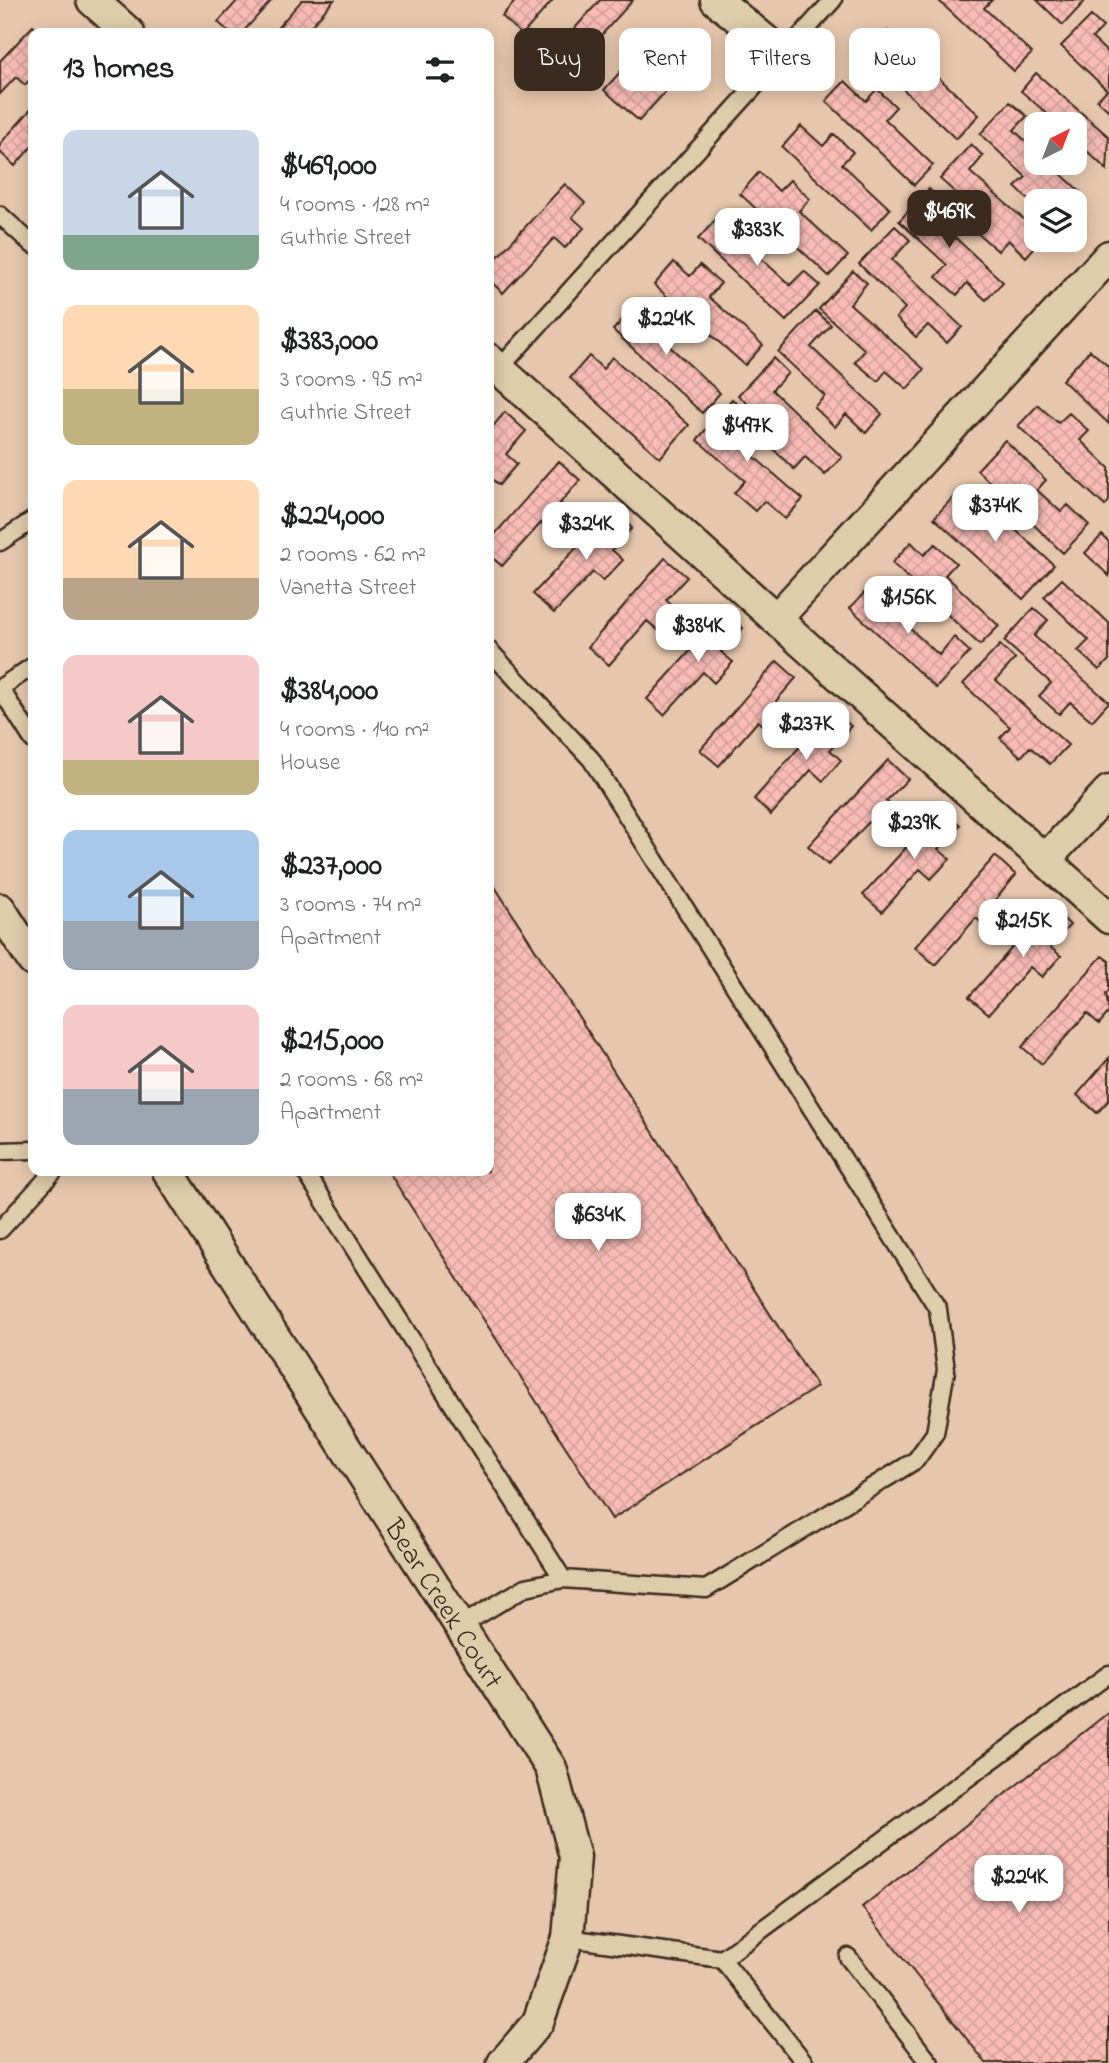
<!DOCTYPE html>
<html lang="en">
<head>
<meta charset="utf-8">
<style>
	:root { --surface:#fff; --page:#f6f6f6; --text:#202124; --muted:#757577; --accent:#3b2a1e }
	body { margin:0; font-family:"Indie Flower",sans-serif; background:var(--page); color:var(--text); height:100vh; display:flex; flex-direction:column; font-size:26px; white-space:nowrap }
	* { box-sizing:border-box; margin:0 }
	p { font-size:23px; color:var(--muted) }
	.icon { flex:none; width:38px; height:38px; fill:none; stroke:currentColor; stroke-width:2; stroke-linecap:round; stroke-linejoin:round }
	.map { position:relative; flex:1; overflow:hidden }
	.details { position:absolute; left:28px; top:28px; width:466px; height:1148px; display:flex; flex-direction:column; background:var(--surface); border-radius:14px; box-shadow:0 4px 18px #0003 }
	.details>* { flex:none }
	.hud { position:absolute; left:514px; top:28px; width:488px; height:63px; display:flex; gap:14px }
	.needle { width:46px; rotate:42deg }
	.controls { position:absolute; left:1024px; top:112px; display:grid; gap:14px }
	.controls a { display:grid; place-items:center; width:63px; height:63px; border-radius:14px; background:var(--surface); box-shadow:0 4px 18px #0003; font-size:35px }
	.price { position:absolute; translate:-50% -60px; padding:0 16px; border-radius:14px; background:#fff; color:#222; font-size:23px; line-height:46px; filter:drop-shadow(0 2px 4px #0008) }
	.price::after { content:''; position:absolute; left:50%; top:42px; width:21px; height:16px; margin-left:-10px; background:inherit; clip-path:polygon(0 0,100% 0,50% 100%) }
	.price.active { background:var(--accent); color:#fff }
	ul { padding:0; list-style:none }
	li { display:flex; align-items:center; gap:21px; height:175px; padding:0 35px }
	li span { display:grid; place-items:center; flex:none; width:196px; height:140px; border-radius:14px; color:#555 }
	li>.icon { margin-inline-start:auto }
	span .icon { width:84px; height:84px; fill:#fffc; stroke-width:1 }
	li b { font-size:30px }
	h2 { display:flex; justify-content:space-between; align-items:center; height:84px; padding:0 35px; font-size:30px }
	.pill { padding:0 24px; border-radius:14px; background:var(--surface); box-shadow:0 4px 18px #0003; font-size:24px; line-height:63px }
	.pill.active { background:var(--accent); color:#fff }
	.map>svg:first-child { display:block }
	.building { fill:url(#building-cross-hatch); stroke:#3b2a1e; stroke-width:2 }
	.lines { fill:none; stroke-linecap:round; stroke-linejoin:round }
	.lane-casing { stroke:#3b2a1e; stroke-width:21 }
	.street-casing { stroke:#3b2a1e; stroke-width:35 }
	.lane { stroke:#deccaa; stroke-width:16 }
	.street { stroke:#deccaa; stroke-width:30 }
	.labels { text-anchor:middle; stroke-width:6; stroke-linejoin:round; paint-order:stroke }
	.street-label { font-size:28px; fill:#3b2a1e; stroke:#deccaa }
</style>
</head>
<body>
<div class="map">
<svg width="1109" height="2063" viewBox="0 0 1109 2063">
	<defs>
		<pattern id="building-cross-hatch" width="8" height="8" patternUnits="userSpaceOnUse" patternTransform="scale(1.75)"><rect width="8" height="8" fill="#f8bcb5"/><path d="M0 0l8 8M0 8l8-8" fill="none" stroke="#d6a29b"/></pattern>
	</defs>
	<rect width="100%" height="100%" fill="#e6c7ad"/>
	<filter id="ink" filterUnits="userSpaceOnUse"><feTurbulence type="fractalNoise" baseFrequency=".0143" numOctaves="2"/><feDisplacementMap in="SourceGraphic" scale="14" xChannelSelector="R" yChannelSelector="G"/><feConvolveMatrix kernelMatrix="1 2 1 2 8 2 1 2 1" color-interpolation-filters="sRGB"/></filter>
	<g filter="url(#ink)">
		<path class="building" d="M238 0H272L242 33H230L218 22Z
			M302 0H334L305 33H273Z
			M516 0H553L522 35 502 16Z
			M600 0H633L569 71 551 55Z
			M938 0H992L984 8 1032 53 1014 71Z
			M1037 0H1086L1063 25Z
			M1091 16 1103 27 1092 38 1109 54V111L1097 100 1107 90 1061 46Z
			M33 26 40 33H33V76L25 85 16 77 0 94V61Z
			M888 31 979 115 956 139 867 55Z
			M656 32 691 63 639 121 604 90Z
			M1036 73 1109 137 1107 170 1087 151 1074 161V124H1059L1021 91Z
			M845 81 866 101 877 89 896 107 885 119 933 165 914 185 826 101Z
			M1010 102 1027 116 1014 130 1036 151V163H1049L1084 195 1074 205V201H1052L1045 195 1036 201 1035 206 1015 187 1026 177 980 134Z
			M33 107V145L15 166 0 152V144Z
			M801 126 823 146 834 134 853 152 842 164 890 209 871 230 782 147Z
			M971 144 983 156 970 172 1036 230V240H1041L1026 257 1008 240 998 251 976 232 986 220 940 179Z
			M759 172 779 191 790 180 810 199 799 211 848 256 829 276 740 194Z
			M565 184 585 203 572 217 584 228 565 248 554 238 503 293 488 279V267Z
			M929 189 944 203 932 216 1003 282 986 300 967 283 957 295 936 277 947 265 899 221Z
			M717 218 731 231 742 220 762 238 752 250 790 285 804 271 820 285 786 321 698 239Z
			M895 226 910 240 892 260 962 327 947 343 928 325 916 337 896 318 905 308 859 264Z
			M674 262 690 276 700 265 721 283 709 297 763 345 745 365 654 285Z
			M853 271 867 283 850 304 924 369 907 389 886 371 878 381 855 362 865 350 819 309Z
			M632 309 646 323 657 311 677 331 666 343 720 393 702 413 613 330Z
			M816 311 831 325 811 347 882 414 866 433 846 414 835 427 814 407 825 396 778 352Z
			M1090 350 1109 367V424L1062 380Z
			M589 356 603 369 612 357 689 425 660 458 570 378Z
			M773 358 788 373 772 390 842 457 825 475 805 457 794 469 774 450 784 439 738 395Z
			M732 399 750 415 731 437 803 499 785 519 764 501 755 511 734 493 745 481 697 440Z
			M1038 405 1058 423 1069 413 1089 431 1080 440 1109 468V501L1105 506 1018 426Z
			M505 412 526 431 506 454 517 464 499 485 488 476V432Z
			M1005 440 1046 480 1037 490 1061 512 1068 505 1089 525 1063 553 977 470Z
			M559 461 580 480 560 503 571 512 553 534 541 523 502 566 488 554V542Z
			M957 493 976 511 985 502 1054 565 1023 599 934 518Z
			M613 509 632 528 612 550 623 560 603 581 593 572 554 613 533 594Z
			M1102 535 1109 542V576L1085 553Z
			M911 542 924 555 935 544 956 563 945 575 999 626 980 645 892 563Z
			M665 558 687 577 666 600 677 610 659 631 647 621 609 665 588 647Z
			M1062 579 1109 623V660L1099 670 1078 651 1089 640 1044 597Z
			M869 588 886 604 897 592 918 611 905 624 939 655 954 637 970 652 936 688 850 608Z
			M1034 608 1048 620 1034 636 1109 702 1092 721 1070 702 1059 714 1039 696 1051 683 1004 641Z
			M725 612 743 628 721 652 733 662 714 683 703 672 664 715 647 699Z
			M1000 645 1015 659 996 680 1068 745 1050 764 1030 747 1021 757 1000 738 1010 727 963 684Z
			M777 661 796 678 776 701 786 711 769 730 758 721 719 766 700 750Z
			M832 710 851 726 830 750 841 760 823 781 811 770 771 815 754 799Z
			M888 760 908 779 886 801 897 811 879 830 869 822 828 865 808 846Z
			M942 808 960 825 938 849 950 859 931 879 920 869 882 912 863 895Z
			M995 856 1016 875 996 899 1006 908 988 929 976 918 935 965 915 947Z
			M488 876 817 1387 612 1519 388 1171H488Z
			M1049 905 1070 925 1050 947 1061 956 1042 977 1030 967 989 1014 969 997Z
			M1102 956 1109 961V991L1106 994 1109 1012 1099 1024 1087 1013 1042 1064 1022 1047Z
			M1109 1058V1100L1097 1113 1077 1095Z
			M1109 1712V2063H986L862 1907Z"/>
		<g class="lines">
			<defs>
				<path id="lane" d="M0 215 33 245
					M499 369 833 0
					M0 542 33 520
					M0 688 33 740
					M0 688 33 666
					M0 1151 33 1150
					M305 1171 563 1579
					M0 1230 54 1171
					M460 1626 526 1587 563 1579 706 1589 916 1460 935 1433 946 1370 938 1309 591 759 488 649
					M568 1938 722 1959 805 2063
					M848 1957 930 2063
					M722 1959 1109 1674"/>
				<g id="street">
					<path d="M92 0 129 33"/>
					<path d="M716 0 782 54"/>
					<path d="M488 359 776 619 1109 256"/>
					<path d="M776 619 1045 860 1109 791"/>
					<path d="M1045 860 1109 918"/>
					<path d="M0 909 33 961"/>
					<path id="s1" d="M168 1171 551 1768 575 1857 568 1938 538 2022 503 2063"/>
				</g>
			</defs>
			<use href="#lane" class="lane-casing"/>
			<use href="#street" class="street-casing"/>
			<use href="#lane" class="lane"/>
			<use href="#street" class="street"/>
		</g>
	</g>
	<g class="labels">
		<g class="street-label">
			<text dy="10" stroke="none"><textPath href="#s1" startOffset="513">Bear Creek Court</textPath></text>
		</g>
	</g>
</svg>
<div class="controls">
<a><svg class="needle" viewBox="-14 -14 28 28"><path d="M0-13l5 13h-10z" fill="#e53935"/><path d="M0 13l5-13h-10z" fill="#757577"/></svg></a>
<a><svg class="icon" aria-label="layers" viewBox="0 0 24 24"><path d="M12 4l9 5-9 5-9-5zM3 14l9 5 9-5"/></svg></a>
</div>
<b class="price active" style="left:949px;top:250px">$469K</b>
<b class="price" style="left:757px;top:268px">$383K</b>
<b class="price" style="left:666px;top:357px">$224K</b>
<b class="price" style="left:747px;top:464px">$497K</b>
<b class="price" style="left:995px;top:544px">$374K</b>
<b class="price" style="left:586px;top:562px">$324K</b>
<b class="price" style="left:908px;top:636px">$156K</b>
<b class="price" style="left:698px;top:664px">$384K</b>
<b class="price" style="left:806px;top:762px">$237K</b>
<b class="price" style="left:914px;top:861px">$239K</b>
<b class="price" style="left:1023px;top:959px">$215K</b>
<b class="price" style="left:598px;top:1253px">$634K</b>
<b class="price" style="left:1019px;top:1915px">$224K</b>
<div class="hud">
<a class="pill active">Buy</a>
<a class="pill">Rent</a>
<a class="pill">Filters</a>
<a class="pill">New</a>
</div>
<section class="details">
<h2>13 homes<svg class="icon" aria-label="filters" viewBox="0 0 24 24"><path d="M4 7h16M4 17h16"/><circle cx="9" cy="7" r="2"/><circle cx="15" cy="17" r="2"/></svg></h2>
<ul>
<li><span style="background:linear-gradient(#c9d6e8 75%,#7fa58c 0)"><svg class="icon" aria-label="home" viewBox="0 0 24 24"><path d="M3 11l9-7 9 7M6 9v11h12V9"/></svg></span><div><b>$469,000</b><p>4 rooms · 128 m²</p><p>Guthrie Street</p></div></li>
<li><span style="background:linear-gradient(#ffd9b3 60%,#c2b280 0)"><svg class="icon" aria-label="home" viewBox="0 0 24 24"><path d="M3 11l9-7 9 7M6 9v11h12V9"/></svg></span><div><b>$383,000</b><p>3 rooms · 95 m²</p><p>Guthrie Street</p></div></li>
<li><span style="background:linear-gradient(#ffd9b3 70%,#b9a48a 0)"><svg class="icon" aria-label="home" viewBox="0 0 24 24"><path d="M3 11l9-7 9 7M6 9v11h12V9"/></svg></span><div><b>$224,000</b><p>2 rooms · 62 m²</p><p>Vanetta Street</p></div></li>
<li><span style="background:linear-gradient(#f6c9c9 75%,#c2b280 0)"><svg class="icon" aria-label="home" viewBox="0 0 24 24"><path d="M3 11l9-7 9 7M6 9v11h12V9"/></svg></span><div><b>$384,000</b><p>4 rooms · 140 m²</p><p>House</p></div></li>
<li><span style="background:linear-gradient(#a9c7e8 65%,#9aa5b1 0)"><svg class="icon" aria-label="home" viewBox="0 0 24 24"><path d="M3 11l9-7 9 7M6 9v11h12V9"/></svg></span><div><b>$237,000</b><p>3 rooms · 74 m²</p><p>Apartment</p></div></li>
<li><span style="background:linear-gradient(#f6c9c9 60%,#9aa5b1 0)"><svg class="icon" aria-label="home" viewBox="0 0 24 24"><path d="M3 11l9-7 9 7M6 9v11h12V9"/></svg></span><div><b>$215,000</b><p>2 rooms · 68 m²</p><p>Apartment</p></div></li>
</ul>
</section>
</div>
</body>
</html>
